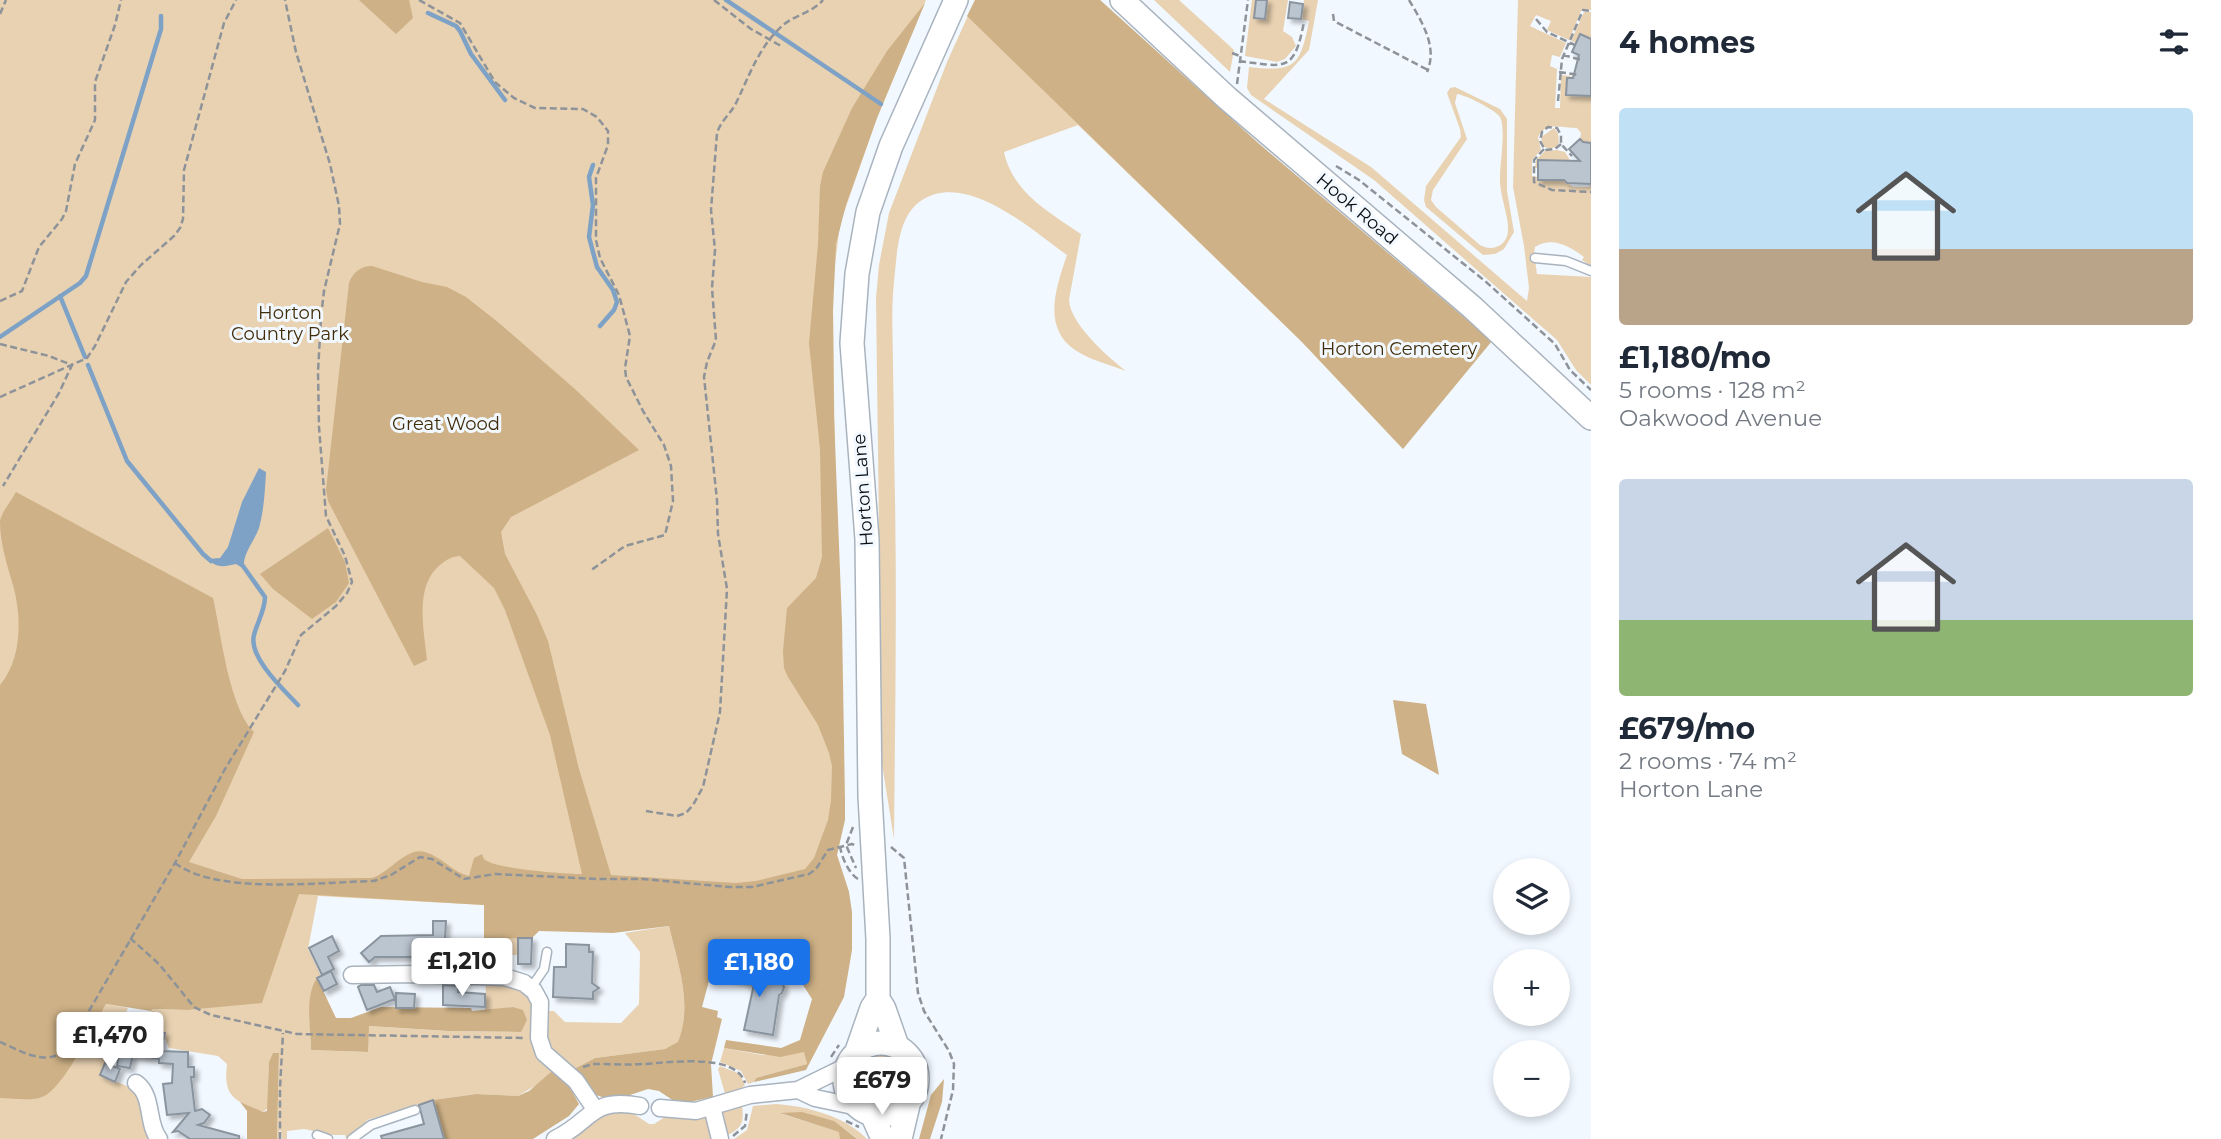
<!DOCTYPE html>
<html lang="en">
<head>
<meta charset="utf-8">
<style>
	:root { --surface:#fff; --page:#f2f2f3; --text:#1f2937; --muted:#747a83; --accent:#1a73e8 }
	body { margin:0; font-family:Montserrat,sans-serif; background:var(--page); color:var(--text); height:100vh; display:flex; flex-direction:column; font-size:26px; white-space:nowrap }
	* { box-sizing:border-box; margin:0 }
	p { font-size:23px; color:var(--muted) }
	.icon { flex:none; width:38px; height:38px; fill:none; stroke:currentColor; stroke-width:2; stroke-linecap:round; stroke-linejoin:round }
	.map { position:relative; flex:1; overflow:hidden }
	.drawer { display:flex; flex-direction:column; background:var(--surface); width:630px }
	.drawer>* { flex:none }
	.controls { position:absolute; left:1493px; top:858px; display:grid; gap:14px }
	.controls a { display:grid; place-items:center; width:77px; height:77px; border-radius:50%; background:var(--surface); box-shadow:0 4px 10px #0003; font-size:35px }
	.price { position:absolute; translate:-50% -60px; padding:0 16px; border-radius:7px; background:#fff; color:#222; font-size:23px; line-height:46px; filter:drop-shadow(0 2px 4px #0008) }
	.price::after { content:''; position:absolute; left:50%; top:42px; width:21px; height:16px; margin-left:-10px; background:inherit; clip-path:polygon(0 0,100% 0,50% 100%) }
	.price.on { background:var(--accent); color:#fff }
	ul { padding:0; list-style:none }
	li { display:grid; align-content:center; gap:14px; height:371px; padding:0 28px }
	li span { display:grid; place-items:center; height:217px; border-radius:7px; color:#555 }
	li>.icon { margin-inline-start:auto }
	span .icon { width:126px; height:126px; fill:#fffc; stroke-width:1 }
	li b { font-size:30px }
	h2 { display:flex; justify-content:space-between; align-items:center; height:84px; padding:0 28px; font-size:30px }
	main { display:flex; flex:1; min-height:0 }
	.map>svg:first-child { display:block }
	.green { fill:#e9d2b2; fill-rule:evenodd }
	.forest { fill:#ceb186 }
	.water { fill:#7ea2c6 }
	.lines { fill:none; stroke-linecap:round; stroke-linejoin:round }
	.stream { stroke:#7ea2c6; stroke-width:4.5 }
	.building { fill:#bbc5d0; stroke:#8a949e; stroke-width:2; filter:url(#shadow) }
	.lane-casing { stroke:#a9b3be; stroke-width:11 }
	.street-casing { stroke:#a9b3be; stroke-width:19 }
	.secondary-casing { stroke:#a9b3be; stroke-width:26 }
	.path { stroke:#8e9399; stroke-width:2.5; stroke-dasharray:7 3.5; stroke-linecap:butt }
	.lane { stroke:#fff; stroke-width:8 }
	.street { stroke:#fff; stroke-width:16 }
	.secondary { stroke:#fff; stroke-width:23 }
	.labels { text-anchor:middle; stroke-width:6; stroke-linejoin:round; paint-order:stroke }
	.street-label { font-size:18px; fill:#090d10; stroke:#f1f8ff }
	.park-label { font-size:18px; fill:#422d0a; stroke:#f1f8ff }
</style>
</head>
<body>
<main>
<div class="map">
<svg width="1591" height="1139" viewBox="0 0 1591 1139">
	<defs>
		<filter id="shadow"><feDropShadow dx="4" dy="4" stdDeviation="2" flood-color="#0004"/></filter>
	</defs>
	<rect width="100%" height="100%" fill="#f1f8ff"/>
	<path class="green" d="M0 0H926L877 118 840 224 833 281V311L840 835 837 855 849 892 484 905 318 896 308 949 321 976C304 996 311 1025 311 1050L368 1052V1026L447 1031 521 1032 513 1007 485 1011 486 983H508L532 996 534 1035 571 1086 577 1099 568 1084H538L518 1096 476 1094 433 1100 367 1120 365 1124 346 1139 345 1135H333L304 1129 287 1131V1139H282L281 1131H279V1139H277L279 1053 269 1062 268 1108 263 1112C234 1101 223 1097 227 1064L218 1056 169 1048 165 1039 156 1031 158 1019 151 1011V1009L188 1010 262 1002 272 971 106 1004 128 1008 122 1021 115 1057 106 1060 100 1075 137 1090 153 1139H0Z
		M975 0H1100L1257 142 1403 449 1302 342 1078 125 1004 152C1013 193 1049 212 1081 234L1069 300C1070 324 1108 357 1126 371 1110 365 1090 360 1075 350 1041 327 1057 285 1067 255 1032 230 967 171 922 200 897 216 897 255 894 282 891 310 893 339 893 367 894 411 894 455 895 499 897 612 895 726 894 839L882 764 876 298 879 265 889 213 947 62Z
		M1154 0H1179L1234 50 1230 72Z
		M1252 0H1288L1283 31 1292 37 1296 46 1285 59 1277 62 1245 56Z
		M1304 0H1318L1309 50 1264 99 1371 167 1527 301 1529 288 1524 246 1513 187 1518 0H1591V10L1582 9 1569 40 1547 30 1551 21 1536 15 1530 26 1566 43 1560 57 1552 55 1550 66 1557 69 1555 108H1560L1561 75 1572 76 1567 78V95L1591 96V142L1585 145 1580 139 1581 133 1577 128C1561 128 1546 121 1538 137L1541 150 1532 160V176L1538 177V180H1564L1573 187H1589L1591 184V266L1582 260 1584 257C1569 246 1553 236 1535 247L1534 253 1537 274 1591 277V385L1576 370 1557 340 1374 180 1251 95 1247 88 1249 67C1295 72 1300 67 1309 21L1302 19Z
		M1584 12H1591V39L1576 43 1571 41Z
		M1455 87 1500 109 1507 119V191L1514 232 1504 249 1495 254 1483 255 1426 207 1424 200 1426 186 1461 137 1460 129 1447 93 1450 88ZM1457 94C1466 95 1495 110 1500 117 1506 129 1500 163 1500 177 1499 195 1509 215 1508 231 1507 246 1492 252 1480 245L1436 207 1431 200 1433 190 1467 139 1455 103Z
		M1554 128 1558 133 1559 143 1556 147 1549 149 1543 146 1541 137Z
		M1557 150 1565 152 1570 160H1538V168H1535L1536 160 1545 151Z
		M669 926C678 965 693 1004 678 1043L665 1049 595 1058 574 1069 551 1054 545 1032 549 1011H554L565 1022 621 1023 639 1004 640 952 625 933Z
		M518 938V955H504L503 970H493L492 939Z
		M724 1048 762 1055 804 1051 807 1064 756 1078 754 1082 748 1084 741 1071 720 1062Z
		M850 1079a31 31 0 1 1 62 0a31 31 0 1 1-62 0Z
		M720 1066 740 1074 745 1085 741 1089 725 1094 718 1069Z
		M776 1104C806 1106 845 1116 867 1139H857C841 1123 803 1109 782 1114L840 1132V1139H734L747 1130 753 1106Z
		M740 1105 742 1106C745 1125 740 1129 724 1137L721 1113 724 1109Z
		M609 1112H631L649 1124H654L665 1117H705L709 1120 716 1139H567L586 1123Z"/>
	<path class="forest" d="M359 0H409L413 18 396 34Z
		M975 0H1100L1257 142 1492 341 1403 449 1302 342 967 16Z
		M925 3 877 118 846 205 836 244 833 311 834 416 842 622 845 801V820L837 855 849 892 852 912V950L844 997 806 1070 754 1082 756 1078 807 1064 804 1052 780 1057 724 1048 726 1040 781 1048 800 1040 812 999 801 982 714 962 702 1007 718 1011 717 1017 722 1019 711 1064 713 1097 694 1101H674L659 1091 648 1089 630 1095 602 1097 596 1095 574 1069 595 1058 665 1049 678 1042C693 1004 678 965 669 926L613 933 539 931 532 938 484 939V905L299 894 262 1003 188 1010 152 1009 151 1011 106 1004C93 1025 62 1094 39 1098 27 1101 12 1098 0 1098V685C22 659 22 617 13 585 7 565 0 543 0 521 2 511 12 500 16 492L213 598C221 633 229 708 254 732L216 816 189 862 242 879 371 878C389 874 406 846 425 852 441 856 452 872 469 876L474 858 482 854C484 859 483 859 489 862 504 869 564 874 582 874L550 735 505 610 494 588 460 556C452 556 446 560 440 565 414 586 424 631 427 660L414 666 328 501 326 490 349 283C353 272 361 266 372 266L422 282 447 287 466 297 499 323 576 390 639 450 511 517 501 532 505 554 537 615 548 641 579 769 611 875 736 883 756 881 805 869 814 858 828 820 831 800 832 766 829 753 818 725 788 677 784 668 783 651 787 608 816 578 822 557 820 449 809 343 818 244 820 186 823 172 852 108 887 51Z
		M328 528 345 562 349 583 336 602 312 619 273 589 260 574Z
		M1393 700 1426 704 1439 775 1402 754Z
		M317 978 336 1018H351L381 1007 471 1008 472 1011 513 1007 523 1010 527 1020 521 1032 448 1031 369 1026 368 1052 311 1050C311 1028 304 997 317 978Z
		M273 1053H279L277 1139H247V1111L240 1102 263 1112 267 1111 269 1062Z
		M551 1072 568 1084 579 1104 569 1116 533 1139H444L433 1100 476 1094 518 1096 529 1091Z
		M944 1079 942 1102 930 1139H919L931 1095Z
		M802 1112 834 1121 857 1139H840L839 1132 780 1113Z"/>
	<path class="water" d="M259 468 266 472C265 490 264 510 259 528 254 542 242 554 244 569L236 564C223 567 217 568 207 559L220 558 228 547 242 502Z"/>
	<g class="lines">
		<path class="stream" d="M726 0 881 104
			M428 13 456 26 460 31 471 54 505 100
			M593 165 589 177 593 205 589 237 597 267 613 290 617 302 614 310 600 326
			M60 296 85 357
			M0 337 80 283 86 276 161 29V16
			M88 365 127 461 203 554 211 561
			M243 566 265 597C265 610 257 623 254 635 248 657 284 690 298 705"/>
	</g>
	<path class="building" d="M1256 0H1267L1265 19 1254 18Z
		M1290 2 1303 4 1301 19 1288 18Z
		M1580 34 1591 39V96L1566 95 1567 78H1573L1579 55 1572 52Z
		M1580 139 1583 142 1591 143V184L1567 183 1564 180H1538V160L1580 161 1569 149Z
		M433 921H446L445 940 492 939 493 952 459 954V965L423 961V958L411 957H375L369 962 361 953 381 936 433 935Z
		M332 936 339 951 328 957 334 969 322 975 309 948Z
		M518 938H532L531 964H518Z
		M566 944 589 945V952H593L592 983 599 988 593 992V999L553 997 554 967H566Z
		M724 964 749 970 768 976 769 979 782 982 784 987 782 993 779 995 773 1035 744 1030 754 984 722 976Z
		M331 971 337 984 324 991 317 978Z
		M361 985H374L377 992 390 987 395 999 367 1010 358 987Z
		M443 985 458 986V992L485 994V1007L443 1005Z
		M396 993 415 994 414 1008H396Z
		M150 1030 165 1033 161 1051 188 1052V1067H194V1077H191L195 1111 202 1109 210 1115 204 1123 198 1125 239 1136V1139H190L178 1131 173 1132 189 1113 167 1115 163 1084 172 1083 173 1064 159 1063V1059L133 1054 130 1068 117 1066 122 1037 148 1042Z
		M105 1063 120 1069 115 1082 100 1075Z
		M433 1100 444 1139H382L381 1136 424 1124 419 1105Z"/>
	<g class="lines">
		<defs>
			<path id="lane" d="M1535 258 1566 261 1591 271
				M531 988 544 969 547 952
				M317 1135 328 1139
				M352 1139 371 1125 415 1110"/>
			<path id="street" d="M352 975 416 974 505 977 524 983 534 991 540 1002 539 1038 544 1053 576 1081 595 1109
				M136 1083C154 1096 146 1123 159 1139
				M798 1090 815 1098 858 1107
				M712 1107 720 1139
				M660 1108 696 1111 750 1095 798 1090 847 1066
				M555 1139C593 1121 589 1097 640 1106"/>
			<path id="secondary" d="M1122 0 1227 98 1473 308 1591 418
				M845 1079a36 36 0 1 1 72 0a36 36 0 1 1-72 0Z
				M897 1046 884 1009 878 999V939L870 796 867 539 852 343 857 274 868 212 891 146 956 0
				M857 1051 872 1008 878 999
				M872 1114 883 1139
				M900 1139 908 1105"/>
		</defs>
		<use href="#lane" class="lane-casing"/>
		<use href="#street" class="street-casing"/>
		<use href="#secondary" class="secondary-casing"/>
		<path class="path" d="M419 0 460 23 495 82 514 98 535 108 583 109 597 117 608 131V145L596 178V240L600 258 619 295 630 336 625 368 626 377 643 411 664 445 671 466 673 501 665 535 625 546 590 571
			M714 0 751 29 781 46
			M1409 0C1422 22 1438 47 1427 72
			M0 14 6 0
			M1333 14 1334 21 1428 70
			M1536 19 1547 32 1575 45
			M1232 53 1240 56
			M1563 55 1582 60
			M1239 61C1286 67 1294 73 1304 22
			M1559 72 1579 75
			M1237 84 1248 0
			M1558 101 1562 59 1583 10 1591 11
			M1561 144 1555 149 1545 150 1540 141 1542 132 1548 127 1557 128 1561 135V144L1572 156
			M1544 149 1534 160V182L1552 190 1591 192
			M1336 166 1359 180 1485 281 1555 344 1570 370 1591 390
			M0 301 22 291 39 247 62 219 66 211 75 164 95 120V82L115 25 121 0
			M0 344 49 356 72 365 59 393 3 486
			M0 397 87 358 95 346 126 282 141 265 174 236 180 228 183 219 184 170 224 23 236 0
			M646 811 677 816 686 813 693 805 703 787 720 712 727 589 718 534 717 500 704 377 707 362 716 340 712 288 715 250 711 210 717 133C721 120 732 113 737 101 750 74 759 47 782 26 794 15 812 13 823 0
			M853 827 846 845 856 868
			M840 846C841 856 849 874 858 879
			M891 847 904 858 918 993 924 1011 949 1051 954 1064 953 1090 941 1139
			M175 863C216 895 322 882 374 881L391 875 420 857 432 859 464 879 495 874 598 879H643L729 887H752L809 874 816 869 828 850 852 844 857 846
			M130 938 159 964 194 1007 211 1015 230 1019 297 1034 526 1038
			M0 1042C21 1051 49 1069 68 1047L175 863 225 769 285 671 301 635 336 606 347 593 352 582 345 556 326 516 319 427 318 372 321 317 324 291 340 224 339 206 330 164 296 52 285 0
			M831 1057 839 1045
			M583 1067 593 1064C610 1064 627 1065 643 1064 668 1063 736 1052 745 1083
			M846 1121 859 1127
			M733 1136 745 1126 747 1111
			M280 1139V1088L283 1033"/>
		<use href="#lane" class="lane"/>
		<use href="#street" class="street"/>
		<use href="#secondary" class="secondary"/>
	</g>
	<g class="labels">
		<g class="street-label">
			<text transform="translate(1357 209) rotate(40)" y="6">Hook Road</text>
			<text transform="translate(863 490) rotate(-94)" y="6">Horton Lane</text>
		</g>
		<g class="park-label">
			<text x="290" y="319">Horton<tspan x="290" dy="21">Country Park</tspan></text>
			<text x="1399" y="355">Horton Cemetery</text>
			<text x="446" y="430">Great Wood</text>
		</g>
	</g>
</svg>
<div class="controls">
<a><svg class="icon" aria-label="layers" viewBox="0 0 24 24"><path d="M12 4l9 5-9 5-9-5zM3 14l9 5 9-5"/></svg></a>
<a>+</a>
<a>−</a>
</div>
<b class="price" style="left:462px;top:998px">£1,210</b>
<b class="price on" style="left:759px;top:999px">£1,180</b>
<b class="price" style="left:110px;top:1072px">£1,470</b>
<b class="price" style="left:882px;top:1117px">£679</b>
</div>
<section class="drawer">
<h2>4 homes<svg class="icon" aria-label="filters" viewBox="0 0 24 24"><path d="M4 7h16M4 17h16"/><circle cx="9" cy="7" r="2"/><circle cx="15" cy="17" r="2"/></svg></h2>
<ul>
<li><span style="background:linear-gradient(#bfe0f5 65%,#b9a48a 0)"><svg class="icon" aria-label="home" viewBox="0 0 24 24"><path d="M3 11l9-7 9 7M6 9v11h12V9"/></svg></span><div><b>£1,180/mo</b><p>5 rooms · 128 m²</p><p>Oakwood Avenue</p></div></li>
<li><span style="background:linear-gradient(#c9d6e8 65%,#8fb573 0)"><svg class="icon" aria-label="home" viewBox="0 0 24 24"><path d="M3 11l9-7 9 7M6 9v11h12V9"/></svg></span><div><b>£679/mo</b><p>2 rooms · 74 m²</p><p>Horton Lane</p></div></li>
</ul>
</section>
</main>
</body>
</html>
